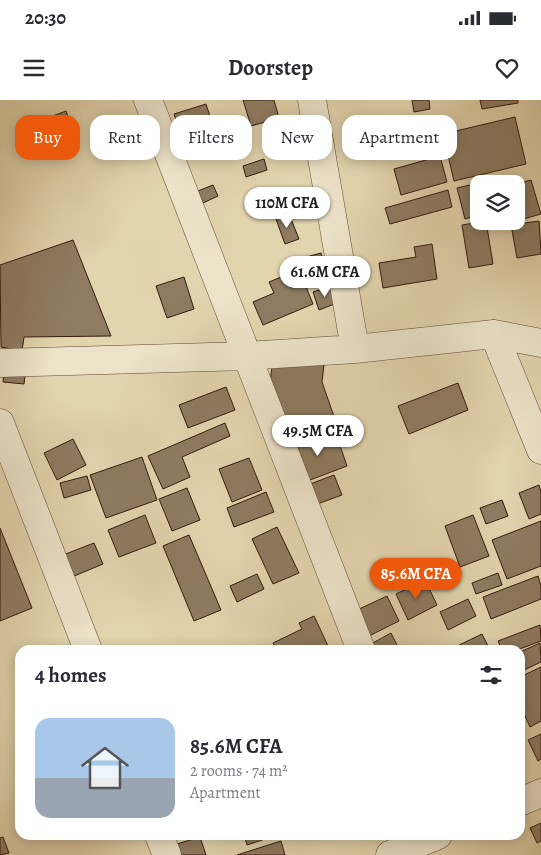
<!DOCTYPE html>
<html lang="en">
<head>
<meta charset="utf-8">
<style>
	:root { --surface:#fff; --page:#f7f7f7; --text:#2b2b33; --muted:#7c7c81; --accent:#ea580c }
	body { margin:0; font-family:Alegreya,serif; background:var(--page); color:var(--text); height:100vh; display:flex; flex-direction:column; font-size:19px; white-space:nowrap }
	* { box-sizing:border-box; margin:0 }
	p { font-size:16px; color:var(--muted) }
	.icon { flex:none; width:28px; height:28px; fill:none; stroke:currentColor; stroke-width:2; stroke-linecap:round; stroke-linejoin:round }
	.map { position:relative; flex:1; overflow:hidden }
	.details { position:absolute; left:15px; top:545px; width:510px; height:195px; display:flex; flex-direction:column; background:var(--surface); border-radius:15px; box-shadow:0 2px 12px #0003 }
	.details>* { flex:none }
	.hud { position:absolute; left:15px; top:15px; width:511px; height:45px; display:flex; gap:10px }
	.buttons { position:absolute; left:470px; top:75px; display:grid; gap:10px }
	.buttons a { display:grid; place-items:center; width:55px; height:55px; border-radius:10px; background:var(--surface); box-shadow:0 2px 12px #0003; font-size:25px }
	.price { position:absolute; translate:-50% -42px; padding:0 11px; border-radius:18px; background:#fff; color:#222; font-size:16px; line-height:32px; filter:drop-shadow(0 1px 2px #0008) }
	.price::after { content:''; position:absolute; left:50%; top:30px; width:15px; height:11px; margin-left:-8px; background:inherit; clip-path:polygon(0 0,100% 0,50% 100%) }
	.price.active { background:var(--accent); color:#fff }
	ul { padding:0; list-style:none }
	li { display:flex; align-items:center; gap:15px; height:125px; padding:0 20px }
	li span { display:grid; place-items:center; flex:none; width:140px; height:100px; border-radius:15px; color:#555 }
	li>.icon { margin-inline-start:auto }
	span .icon { width:60px; height:60px; fill:#fffc; stroke-width:1 }
	li b { font-size:21px }
	h2 { display:flex; justify-content:space-between; align-items:center; height:60px; padding:0 20px; font-size:21px }
	.chip { padding:0 18px; border-radius:15px; background:var(--surface); box-shadow:0 2px 12px #0003; font-size:18px; line-height:45px }
	.chip.active { background:var(--accent); color:#fff }
	.status { display:flex; justify-content:space-between; align-items:center; height:35px; padding:0 25px; background:var(--surface); direction:ltr }
	.status svg { height:14px; fill:currentColor }
	header { display:flex; justify-content:space-between; align-items:center; height:65px; padding:0 20px; background:var(--surface); font-size:22px; font-weight:700 }
	.map>svg:first-child { display:block }
	.building { fill:#8e7b61; stroke:#331a0e }
	.lines { fill:none; stroke-linecap:round; stroke-linejoin:round }
	.street-casing { stroke:#5f4836; stroke-width:29 }
	.street { stroke:#ece3ca; stroke-width:28 }
</style>
</head>
<body>
<div class="status"><b>20:30</b><svg viewBox="0 0 49 12"><path d="M0 12V9h3v3zM5 12V6h3v6zM10 12V3h3v9zM15 12V0h3v12zM26 1h20v11H26zM47 4h2v5h-2z"/></svg></div>
<header><svg class="icon" aria-label="menu" viewBox="0 0 24 24"><path d="M4 6h16M4 12h16M4 18h16"/></svg>Doorstep<svg class="icon" aria-label="heart" viewBox="0 0 24 24"><path d="M12 20l-8-8c-3-5 5-10 8-4 3-6 11-1 8 4z"/></svg></header>
<div class="map">
<svg width="541" height="755" viewBox="0 0 541 755">
	<rect width="100%" height="100%" fill="#e2d4ad"/>
	<filter id="stains"><feTurbulence type="fractalNoise" baseFrequency=".004" numOctaves="4"/><feColorMatrix values="0 0 0 0 .2 0 0 0 0 .09 0 0 0 0 .02 0 0 0 .5 -.17"/></filter>
	<radialGradient id="worn" r=".72"><stop offset=".6" stop-color="#630" stop-opacity="0"/><stop offset="1" stop-color="#630" stop-opacity=".3"/></radialGradient>
	<path class="building" d="M243 0H274L279 18 251 26Z
		M412 0H429L430 9 414 12Z
		M480 0H518V3L482 9Z
		M206 4 217 38 186 49 174 14Z
		M66 11 78 44 46 56 34 23Z
		M515 17 526 64 454 81 443 34Z
		M440 56 447 82 401 95 394 69Z
		M264 59 267 70 246 77 243 66Z
		M531 80 541 114 520 120 516 106V84Z
		M487 81V84H479V115L465 119 457 88Z
		M213 85 218 96 203 103 198 91Z
		M448 90 452 107 390 124 385 108Z
		M289 114 299 139 285 144 276 119Z
		M486 121 493 164 469 168 462 125Z
		M539 121 541 154 517 158 511 125Z
		M73 140 111 236 24 237 22 251 1 247 0 165Z
		M432 144 437 179 383 188 379 163 416 157 414 147Z
		M321 153 329 181 307 188 299 159Z
		M286 175 291 188 304 182 313 204 263 225 253 202 274 193 269 182Z
		M184 177 194 209 167 218 156 186Z
		M331 186 337 203 319 210 313 192Z
		M273 259 324 265 322 282 337 325 287 342 269 291Z
		M5 265 26 267 24 284 3 282Z
		M458 283 468 310 409 334 398 306Z
		M226 287 235 310 188 328 179 305Z
		M225 323 230 336 182 357 190 377 163 389 148 356Z
		M335 331 347 366 302 383 290 347Z
		M73 339 86 365 57 380 44 353Z
		M142 357 157 400 106 418 90 375Z
		M249 358 262 390 232 402 219 369Z
		M334 375 342 395 312 406 305 386Z
		M87 376 91 390 64 398 60 383Z
		M539 385 541 392V414L529 419 519 393Z
		M187 388 200 420 172 431 159 399Z
		M266 392 274 412 234 427 227 408Z
		M502 400 508 416 486 424 480 408Z
		M145 415 156 443 119 457 108 430Z
		M473 415 489 456 460 467 445 426Z
		M541 421V466L507 479 492 440Z
		M277 427 299 473 273 484 252 439Z
		M0 428 32 508 0 521Z
		M189 435 221 510 194 521 163 446Z
		M94 443 103 464 67 479 58 457Z
		M498 473 502 485 476 494 472 483Z
		M257 474 264 489 237 502 230 486Z
		M538 476 541 486V499L491 519 483 497Z
		M425 480 437 505 408 520 396 494Z
		M387 496 399 521 369 536 357 510Z
		M468 499 476 516 448 530 440 512Z
		M314 516 330 550H277L273 543 302 529 299 523Z
		M540 525 541 541 517 550H502L498 541Z
		M391 533 398 547 392 550H374L371 544Z
		M482 534 490 550H449Z
		M540 543 541 562 520 572V552Z
		M541 567V621L530 627 520 605V577Z
		M541 634V659L538 661 528 640Z
		M541 723V741L537 743 530 728Z
		M244 735H274V736L247 745Z
		M3 737 9 753 0 755V738Z
		M200 737 206 755H180L177 744Z
		M281 741 285 755H237Z"/>
	<g class="lines">
		<defs>
			<path id="street" d="M148 0 361 550
				M312 0 355 249
				M494 234 541 350
				M0 263 247 256 355 249 494 234 541 243
				M0 323 88 550
				M520 702 541 693
				M159 735 167 755
				M390 755 438 735"/>
		</defs>
		<use href="#street" class="street-casing"/>
		<use href="#street" class="street"/>
	</g>
	<rect width="100%" height="100%" filter="url(#stains)"/>
	<rect width="100%" height="100%" fill="url(#worn)"/>
</svg>
<div class="buttons">
<a><svg class="icon" aria-label="layers" viewBox="0 0 24 24"><path d="M12 4l9 5-9 5-9-5zM3 14l9 5 9-5"/></svg></a>
</div>
<b class="price" style="left:287px;top:129px">110M CFA</b>
<b class="price" style="left:325px;top:198px">61.6M CFA</b>
<b class="price" style="left:318px;top:357px">49.5M CFA</b>
<b class="price active" style="left:416px;top:500px">85.6M CFA</b>
<div class="hud">
<a class="chip active">Buy</a>
<a class="chip">Rent</a>
<a class="chip">Filters</a>
<a class="chip">New</a>
<a class="chip">Apartment</a>
</div>
<section class="details">
<h2>4 homes<svg class="icon" aria-label="filters" viewBox="0 0 24 24"><path d="M4 7h16M4 17h16"/><circle cx="9" cy="7" r="2"/><circle cx="15" cy="17" r="2"/></svg></h2>
<ul>
<li><span style="background:linear-gradient(#a9c7e8 60%,#9aa5b1 0)"><svg class="icon" aria-label="home" viewBox="0 0 24 24"><path d="M3 11l9-7 9 7M6 9v11h12V9"/></svg></span><div><b>85.6M CFA</b><p>2 rooms · 74 m²</p><p>Apartment</p></div></li>
</ul>
</section>
</div>
</body>
</html>
